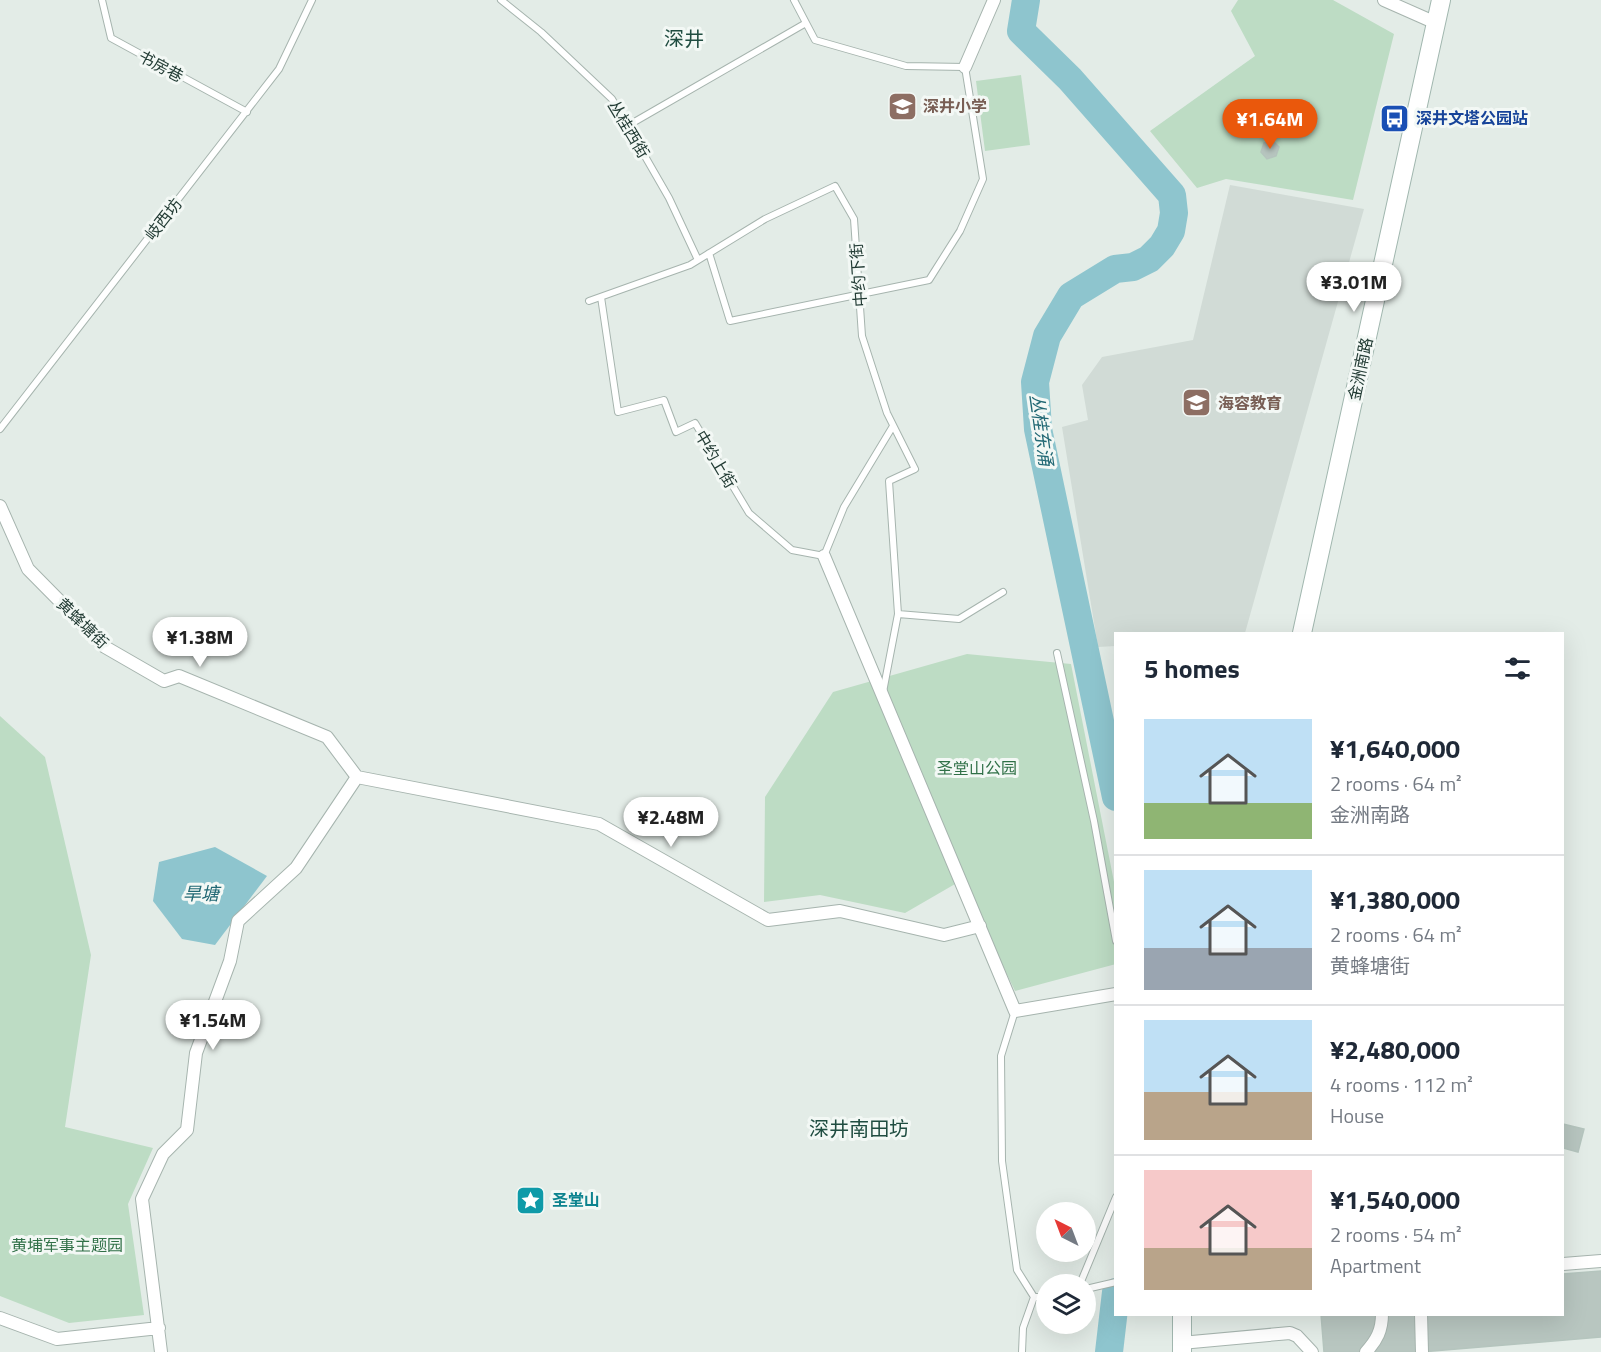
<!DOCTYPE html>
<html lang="en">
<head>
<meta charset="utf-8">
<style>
	:root { --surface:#fff; --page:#f6f6f7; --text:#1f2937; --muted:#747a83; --line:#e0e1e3; --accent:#ea580c }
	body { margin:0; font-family:"Titillium Web","Noto Sans SC",sans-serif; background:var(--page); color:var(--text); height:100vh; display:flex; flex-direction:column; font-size:22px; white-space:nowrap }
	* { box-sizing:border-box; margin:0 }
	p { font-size:20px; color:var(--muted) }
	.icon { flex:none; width:33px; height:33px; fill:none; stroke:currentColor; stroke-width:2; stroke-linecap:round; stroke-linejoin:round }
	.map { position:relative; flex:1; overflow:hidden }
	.side { position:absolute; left:1114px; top:632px; width:450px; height:684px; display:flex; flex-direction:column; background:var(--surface); border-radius:0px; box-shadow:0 6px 24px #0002 }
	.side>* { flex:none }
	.needle { width:39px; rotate:318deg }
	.fabs { position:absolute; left:1036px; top:1202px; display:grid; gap:12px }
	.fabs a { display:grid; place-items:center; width:60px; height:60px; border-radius:50%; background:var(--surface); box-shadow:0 6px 24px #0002; font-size:30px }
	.price { position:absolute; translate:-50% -51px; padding:0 14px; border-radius:21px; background:#fff; color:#222; font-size:20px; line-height:39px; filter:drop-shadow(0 2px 3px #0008) }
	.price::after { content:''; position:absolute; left:50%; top:36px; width:18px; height:14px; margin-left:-9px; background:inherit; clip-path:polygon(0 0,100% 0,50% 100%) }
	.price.on { background:var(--accent); color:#fff }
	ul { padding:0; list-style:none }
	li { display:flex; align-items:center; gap:18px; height:150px; padding:0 30px }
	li+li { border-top:2px solid var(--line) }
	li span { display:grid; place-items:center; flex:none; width:168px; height:120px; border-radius:0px; color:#555 }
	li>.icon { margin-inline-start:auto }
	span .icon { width:72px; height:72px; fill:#fffc; stroke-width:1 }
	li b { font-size:26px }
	h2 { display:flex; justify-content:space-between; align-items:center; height:72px; padding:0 30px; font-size:26px }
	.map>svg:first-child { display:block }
	.built { fill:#d1dbd6 }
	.green { fill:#bddcc4 }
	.water { fill:#8ec5ce }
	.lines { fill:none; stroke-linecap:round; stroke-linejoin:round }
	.river { stroke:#8ec5ce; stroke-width:28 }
	.building { fill:#b8c6c0; stroke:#b5c5be; stroke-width:1.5 }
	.service-casing { stroke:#a6b4ae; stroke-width:8 }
	.minor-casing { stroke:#a6b4ae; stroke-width:14 }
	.secondary-casing { stroke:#a1b7af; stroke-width:20 }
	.service { stroke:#fff; stroke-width:6 }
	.minor { stroke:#fff; stroke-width:12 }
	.secondary { stroke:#fff; stroke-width:18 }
	.labels { text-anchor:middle; stroke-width:6; stroke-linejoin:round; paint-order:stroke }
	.street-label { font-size:16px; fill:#233c35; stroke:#f3f8f5 }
	.education-label { font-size:16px; font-weight:bold; fill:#785e54; stroke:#f3f8f5; text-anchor:start }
	.transit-label { font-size:16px; font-weight:bold; fill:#164399; stroke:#f3f8f5; text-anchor:start }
	.park-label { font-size:16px; fill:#307047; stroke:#f3f8f5 }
	.culture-label { font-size:16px; font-weight:bold; fill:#0d838f; stroke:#f3f8f5; text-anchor:start }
	.water-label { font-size:18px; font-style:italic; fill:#216874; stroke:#f3f8f5 }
	.quarter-label { font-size:20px; fill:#204d41; stroke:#f3f8f5 }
</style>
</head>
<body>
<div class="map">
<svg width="1601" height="1352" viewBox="0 0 1601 1352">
	<rect width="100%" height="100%" fill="#e3ece7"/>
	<path class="built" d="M1230 185 1364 209 1245 633H1116V646L1098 647 1062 427 1088 420 1082 385 1102 357 1193 340Z"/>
	<path class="green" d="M1238 0H1333L1394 34 1353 200 1226 179 1197 188 1150 131 1255 56 1231 11Z
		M1021 75 1030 145 985 151 976 81Z
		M967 654 1071 664 1116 892V964L1015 991 962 880 905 913 820 895 764 902 765 797 833 692Z
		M0 716 45 757 91 955 65 1127 153 1148 128 1204 144 1315 69 1323 0 1296Z"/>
	<path class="water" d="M215 847 267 876 215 945 182 939 153 901 159 862Z"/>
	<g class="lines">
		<path class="river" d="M1026 0 1021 31 1070 79 1172 195 1174 213 1171 231 1162 246 1149 259 1133 267 1115 269 1071 296 1047 336 1035 382 1038 429 1116 797
			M1109 1352 1116 1292"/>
	</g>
	<path class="building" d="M1273 141 1279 147 1276 156 1267 159 1261 152 1264 143Z
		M1563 1124 1584 1129 1578 1152 1563 1148Z
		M1601 1271V1337L1421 1352H1324L1321 1314H1563V1274Z"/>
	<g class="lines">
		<defs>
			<path id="service" d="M102 0 111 38 247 112
				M501 0 541 32 612 99 669 198 698 260
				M629 125 806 23
				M709 253 730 321 929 280 960 231 983 179 965 67 906 66 815 40 794 0
				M601 297 618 412 664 400 676 432 695 423 749 513 792 550 824 556 844 507 893 426
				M589 301 690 265 765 219 835 186 854 219 862 336 887 413 915 469 889 481 898 614
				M0 429 279 69 312 0
				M1057 653 1094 821 1116 941
				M883 692 898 614 959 619 1003 592
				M1015 1011 1001 1056 1002 1161 1017 1270 1034 1297
				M1080 1284 1116 1197
				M1086 1289 1116 1282
				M1022 1352 1023 1328 1034 1297H1047"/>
			<path id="minor" d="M1384 0 1436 23
				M965 67 994 0
				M0 506 28 569 105 647 164 681 179 676 327 737 357 777
				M824 556 1015 1011 1116 994
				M357 777 599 824 768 920 840 911 944 935 980 926
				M1563 1264 1601 1261
				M1421 1314 1422 1352
				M0 1318 57 1339 159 1328
				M1181 1343 1290 1333 1297 1336 1312 1352
				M161 1352 142 1199 163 1154 187 1130 196 1053 230 961 238 921 296 868 357 777
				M1366 1352C1377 1340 1382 1330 1382 1314"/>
			<path id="secondary" d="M1302 633 1441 0
				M1182 1352V1314"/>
		</defs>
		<use href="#service" class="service-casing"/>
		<use href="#minor" class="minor-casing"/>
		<use href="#secondary" class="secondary-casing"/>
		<use href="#service" class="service"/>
		<use href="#minor" class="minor"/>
		<use href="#secondary" class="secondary"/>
	</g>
	<defs>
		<symbol id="school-square" viewBox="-11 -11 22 22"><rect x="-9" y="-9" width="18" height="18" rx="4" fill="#8d6e63" stroke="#f3f8f5"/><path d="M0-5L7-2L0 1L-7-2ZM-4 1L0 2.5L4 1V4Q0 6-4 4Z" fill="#fff"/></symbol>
		<symbol id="bus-square" viewBox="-11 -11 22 22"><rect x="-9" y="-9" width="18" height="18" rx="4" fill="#1a4fb4" stroke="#f3f8f5"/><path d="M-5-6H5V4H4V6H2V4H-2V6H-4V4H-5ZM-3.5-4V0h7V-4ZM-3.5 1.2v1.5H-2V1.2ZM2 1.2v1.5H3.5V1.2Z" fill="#fff"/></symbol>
		<symbol id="sight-square" viewBox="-11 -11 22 22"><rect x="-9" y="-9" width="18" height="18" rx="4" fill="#0f9aa8" stroke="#f3f8f5"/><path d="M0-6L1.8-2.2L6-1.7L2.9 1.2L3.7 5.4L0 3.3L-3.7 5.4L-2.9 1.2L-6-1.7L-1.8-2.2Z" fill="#fff"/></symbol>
	</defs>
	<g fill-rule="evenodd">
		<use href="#school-square" x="886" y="90" width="33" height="33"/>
		<use href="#bus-square" x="1378" y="102" width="33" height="33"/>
		<use href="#school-square" x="1180" y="386" width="33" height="33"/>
		<use href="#sight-square" x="514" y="1184" width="33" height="33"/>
	</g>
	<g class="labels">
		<g class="street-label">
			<text transform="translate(161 66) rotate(28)" y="6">书房巷</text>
			<text transform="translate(629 129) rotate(59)" y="6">丛桂西街</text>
			<text transform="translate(163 219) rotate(-52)" y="6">岐西坊</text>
			<text transform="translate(858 275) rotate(-94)" y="6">中约下街</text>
			<text transform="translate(1360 369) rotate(-78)" y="6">金洲南路</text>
			<text transform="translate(716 459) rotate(59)" y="6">中约上街</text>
			<text transform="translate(83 623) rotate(44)" y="6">黄蜂塘街</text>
		</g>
		<g class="education-label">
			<text x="923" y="112">深井小学</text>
			<text x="1218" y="409">海容教育</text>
		</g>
		<g class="transit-label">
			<text x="1416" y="124">深井文塔公园站</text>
		</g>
		<g class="park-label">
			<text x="977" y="774">圣堂山公园</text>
			<text x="67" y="1251">黄埔军事主题园</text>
		</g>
		<g class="culture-label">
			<text x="552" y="1206">圣堂山</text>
		</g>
		<g class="water-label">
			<text transform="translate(1041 430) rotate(82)" y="6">丛桂东涌</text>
			<text x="201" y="900">旱塘</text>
		</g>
		<g class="quarter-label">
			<text x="684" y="46">深井</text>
			<text x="859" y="1136">深井南田坊</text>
		</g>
	</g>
</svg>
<div class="fabs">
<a><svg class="needle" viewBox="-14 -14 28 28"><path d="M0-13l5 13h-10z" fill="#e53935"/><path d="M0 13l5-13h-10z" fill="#747a83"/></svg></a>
<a><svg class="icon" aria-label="layers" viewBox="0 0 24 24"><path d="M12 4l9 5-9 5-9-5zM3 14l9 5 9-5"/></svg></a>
</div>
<b class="price on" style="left:1270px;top:150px">¥1.64M</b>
<b class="price" style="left:1354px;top:313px">¥3.01M</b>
<b class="price" style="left:200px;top:668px">¥1.38M</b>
<b class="price" style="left:671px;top:848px">¥2.48M</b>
<b class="price" style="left:213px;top:1051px">¥1.54M</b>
<section class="side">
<h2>5 homes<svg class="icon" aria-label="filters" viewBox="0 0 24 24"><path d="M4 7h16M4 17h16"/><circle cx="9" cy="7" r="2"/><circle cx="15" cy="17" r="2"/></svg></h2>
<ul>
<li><span style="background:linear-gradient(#bfe0f5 70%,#8fb573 0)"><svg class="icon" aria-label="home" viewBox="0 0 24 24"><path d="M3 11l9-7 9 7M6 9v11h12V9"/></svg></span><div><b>¥1,640,000</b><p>2 rooms · 64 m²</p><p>金洲南路</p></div></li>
<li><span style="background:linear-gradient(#bfe0f5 65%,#9aa5b1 0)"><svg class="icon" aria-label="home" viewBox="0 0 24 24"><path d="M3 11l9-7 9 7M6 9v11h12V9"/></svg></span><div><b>¥1,380,000</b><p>2 rooms · 64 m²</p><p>黄蜂塘街</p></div></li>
<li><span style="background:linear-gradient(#bfe0f5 60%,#b9a48a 0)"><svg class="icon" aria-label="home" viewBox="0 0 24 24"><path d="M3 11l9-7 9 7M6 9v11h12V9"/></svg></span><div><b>¥2,480,000</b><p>4 rooms · 112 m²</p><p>House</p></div></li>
<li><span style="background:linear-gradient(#f6c9c9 65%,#b9a48a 0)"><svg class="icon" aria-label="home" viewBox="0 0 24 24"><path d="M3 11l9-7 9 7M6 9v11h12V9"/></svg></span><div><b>¥1,540,000</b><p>2 rooms · 54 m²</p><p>Apartment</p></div></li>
</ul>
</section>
</div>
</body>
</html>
